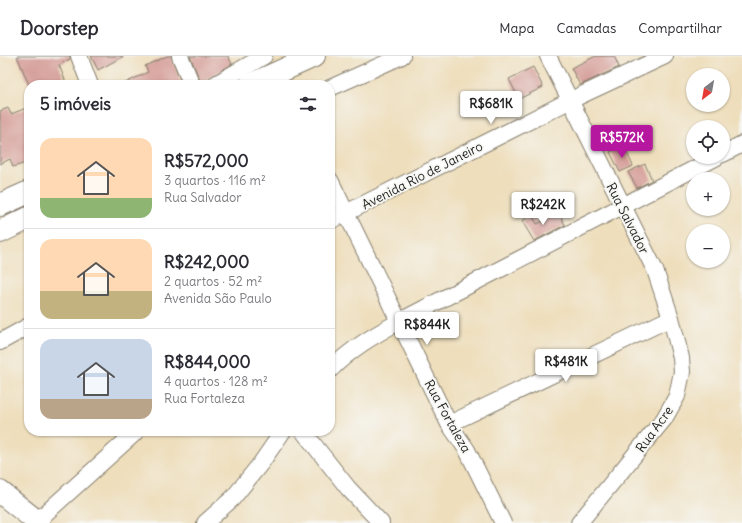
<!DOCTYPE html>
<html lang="pt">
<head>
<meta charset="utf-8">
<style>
	:root { --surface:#fff; --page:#f7f7f7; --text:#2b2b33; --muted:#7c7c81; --line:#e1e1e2; --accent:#b5179e }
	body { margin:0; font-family:Delius,sans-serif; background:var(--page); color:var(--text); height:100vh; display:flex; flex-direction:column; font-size:15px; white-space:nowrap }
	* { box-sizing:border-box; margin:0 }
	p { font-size:13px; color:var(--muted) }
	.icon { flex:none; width:22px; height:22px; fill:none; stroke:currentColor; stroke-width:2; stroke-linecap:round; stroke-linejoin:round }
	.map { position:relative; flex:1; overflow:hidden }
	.panel { position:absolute; left:24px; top:24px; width:311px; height:356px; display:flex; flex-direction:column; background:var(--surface); border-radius:16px; box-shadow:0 1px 3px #0004 }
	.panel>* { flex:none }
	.needle { width:26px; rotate:211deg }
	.controls { position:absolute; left:686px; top:12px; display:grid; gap:8px }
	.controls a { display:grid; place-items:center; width:44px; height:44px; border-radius:50%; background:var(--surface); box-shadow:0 1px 3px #0004; font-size:20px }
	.price { position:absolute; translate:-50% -34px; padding:0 9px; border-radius:4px; background:#fff; color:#222; font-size:13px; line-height:26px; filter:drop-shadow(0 1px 2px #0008) }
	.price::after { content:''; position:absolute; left:50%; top:24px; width:12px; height:9px; margin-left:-6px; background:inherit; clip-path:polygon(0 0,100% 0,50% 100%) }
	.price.active { background:var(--accent); color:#fff }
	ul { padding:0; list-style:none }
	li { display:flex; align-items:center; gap:12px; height:100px; padding:0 16px }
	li+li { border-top:1px solid var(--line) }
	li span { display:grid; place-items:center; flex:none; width:112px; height:80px; border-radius:12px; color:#555 }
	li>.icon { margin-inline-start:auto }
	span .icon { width:48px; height:48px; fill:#fffc; stroke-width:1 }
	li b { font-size:17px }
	h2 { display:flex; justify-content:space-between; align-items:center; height:48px; padding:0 16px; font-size:17px }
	header { display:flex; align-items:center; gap:24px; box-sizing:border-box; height:56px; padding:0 20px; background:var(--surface); border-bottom:1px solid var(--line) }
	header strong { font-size:19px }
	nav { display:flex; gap:22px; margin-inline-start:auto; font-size:14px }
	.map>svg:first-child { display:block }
	.building { fill:#d39792 }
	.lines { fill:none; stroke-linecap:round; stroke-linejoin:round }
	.street-casing { stroke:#857d6c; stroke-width:18 }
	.secondary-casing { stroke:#857d6c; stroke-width:24 }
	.primary-casing { stroke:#857d6c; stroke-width:24 }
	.street { stroke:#fff; stroke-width:16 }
	.secondary { stroke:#fff; stroke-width:22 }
	.primary { stroke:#fff; stroke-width:22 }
	.labels { text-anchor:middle; stroke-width:3.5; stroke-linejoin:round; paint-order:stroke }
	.street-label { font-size:13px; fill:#1c1c1c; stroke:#f6f6f2 }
</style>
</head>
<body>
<header>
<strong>Doorstep</strong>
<nav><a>Mapa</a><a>Camadas</a><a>Compartilhar</a></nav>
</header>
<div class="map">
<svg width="742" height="467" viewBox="0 0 742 467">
	<rect width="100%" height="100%" fill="#f6f6f2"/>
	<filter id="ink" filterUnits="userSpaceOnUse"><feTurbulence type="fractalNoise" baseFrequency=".025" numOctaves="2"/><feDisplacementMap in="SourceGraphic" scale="8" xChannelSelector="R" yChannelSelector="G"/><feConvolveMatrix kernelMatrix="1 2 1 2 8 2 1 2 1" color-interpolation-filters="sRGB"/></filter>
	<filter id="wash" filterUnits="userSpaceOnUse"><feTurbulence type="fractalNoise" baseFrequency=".012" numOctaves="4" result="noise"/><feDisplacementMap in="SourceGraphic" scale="16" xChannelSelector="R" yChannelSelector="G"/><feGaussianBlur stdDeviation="0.9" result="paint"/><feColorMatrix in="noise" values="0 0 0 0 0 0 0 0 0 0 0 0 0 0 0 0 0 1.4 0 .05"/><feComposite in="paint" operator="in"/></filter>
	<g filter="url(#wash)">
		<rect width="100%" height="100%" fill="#eedebc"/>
		<g id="blocks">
			<path class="building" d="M17 0H70V3L59 9 67 29H29Z
				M91 0H124L98 14Z
				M167 0H171L182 29H121L148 16 145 10Z
				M190 0H228L232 8 201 27Z
				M596 0H614L619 11 580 29 571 12Z
				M533 11 543 31 519 43 509 23Z
				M29 51V106L13 111 10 103 0 108V55L8 52 11 58Z
				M624 90 633 110 620 116 610 96Z
				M645 108 652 124 637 132 628 116Z
				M559 157 565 169 534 185 522 165 532 159 537 168Z"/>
		</g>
	</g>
	<g filter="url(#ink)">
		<use href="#blocks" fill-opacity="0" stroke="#857d6c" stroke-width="1"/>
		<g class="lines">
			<defs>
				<path id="street" d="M79 0 90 29
					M180 0 192 29
					M548 0 655 214 671 262 681 302 682 316 677 340 664 363 579 467
					M214 29 264 0
					M330 32 402 0
					M723 98 742 88
					M330 124 449 368 467 394 503 467
					M330 165 571 44 665 0
					M0 286 29 270
					M330 314C352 292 373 280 400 265L717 101
					M449 368 671 262
					M303 375 348 432 381 467
					M37 465 137 375
					M205 467 233 442 261 407 283 375"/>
				<path id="secondary" d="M0 436 39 467"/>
				<path id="primary" d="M250 29 314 0
					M0 149 29 136
					M0 176 29 162"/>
			</defs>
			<use href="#street" class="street-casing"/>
			<use href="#secondary" class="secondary-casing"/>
			<use href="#primary" class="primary-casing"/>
			<use href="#street" class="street"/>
			<use href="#secondary" class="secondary"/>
			<use href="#primary" class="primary"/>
		</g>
	</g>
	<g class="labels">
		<g class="street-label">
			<text transform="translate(422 119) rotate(-27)" y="5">Avenida Rio de Janeiro</text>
			<text transform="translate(628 162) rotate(63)" y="5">Rua Salvador</text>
			<text transform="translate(448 360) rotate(61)" y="5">Rua Fortaleza</text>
			<text transform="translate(654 373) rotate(-54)" y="5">Rua Acre</text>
		</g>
	</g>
</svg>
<div class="controls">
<a><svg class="needle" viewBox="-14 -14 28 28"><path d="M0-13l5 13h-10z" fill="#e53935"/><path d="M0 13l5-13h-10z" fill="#7c7c81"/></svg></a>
<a><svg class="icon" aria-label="locate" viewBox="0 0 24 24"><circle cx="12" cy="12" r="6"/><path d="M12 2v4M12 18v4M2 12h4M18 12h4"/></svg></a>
<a>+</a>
<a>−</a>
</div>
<b class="price" style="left:491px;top:69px">R$681K</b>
<b class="price active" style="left:622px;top:103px">R$572K</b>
<b class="price" style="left:543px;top:170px">R$242K</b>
<b class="price" style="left:427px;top:290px">R$844K</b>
<b class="price" style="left:566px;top:327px">R$481K</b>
<section class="panel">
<h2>5 imóveis<svg class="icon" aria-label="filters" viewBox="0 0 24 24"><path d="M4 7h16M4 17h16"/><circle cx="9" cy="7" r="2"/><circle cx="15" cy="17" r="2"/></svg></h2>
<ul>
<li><span style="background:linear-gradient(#ffd9b3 75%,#8fb573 0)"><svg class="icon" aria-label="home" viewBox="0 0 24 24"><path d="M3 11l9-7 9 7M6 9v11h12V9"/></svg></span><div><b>R$572,000</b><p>3 quartos · 116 m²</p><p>Rua Salvador</p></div></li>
<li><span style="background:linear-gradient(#ffd9b3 65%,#c2b280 0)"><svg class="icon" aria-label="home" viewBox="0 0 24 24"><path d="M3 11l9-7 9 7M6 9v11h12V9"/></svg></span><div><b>R$242,000</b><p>2 quartos · 52 m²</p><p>Avenida São Paulo</p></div></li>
<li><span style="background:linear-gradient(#c9d6e8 75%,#b9a48a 0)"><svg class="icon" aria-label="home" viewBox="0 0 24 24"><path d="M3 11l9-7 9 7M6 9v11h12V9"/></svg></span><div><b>R$844,000</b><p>4 quartos · 128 m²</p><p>Rua Fortaleza</p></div></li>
</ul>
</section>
</div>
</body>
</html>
